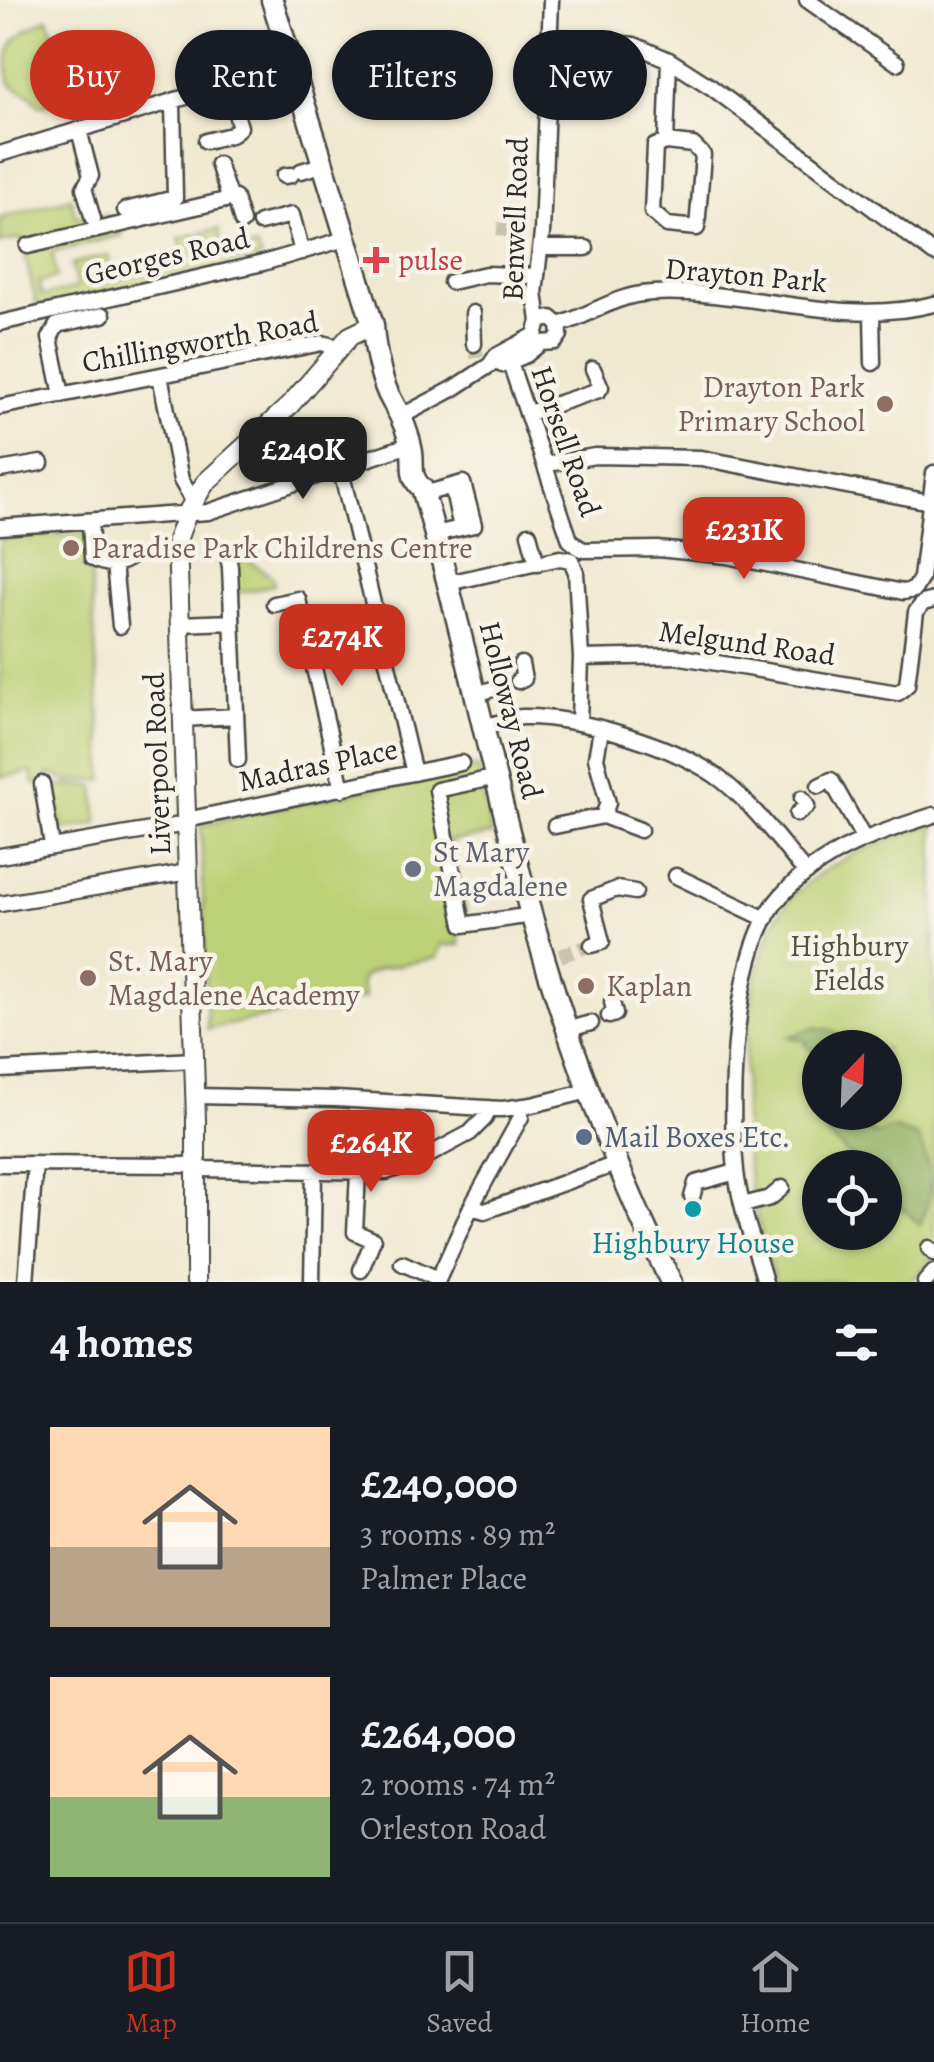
<!DOCTYPE html>
<html lang="en">
<head>
<meta charset="utf-8">
<style>
	:root { --surface:#171b24; --page:#242831; --text:#f1f3f6; --muted:#9ea1a6; --line:#363941; --accent:#c8321e }
	body { margin:0; font-family:Alegreya,serif; background:var(--page); color:var(--text); height:100vh; display:flex; flex-direction:column; font-size:38px; white-space:nowrap }
	* { box-sizing:border-box; margin:0 }
	p { font-size:32px; color:var(--muted) }
	.icon { flex:none; width:55px; height:55px; fill:none; stroke:currentColor; stroke-width:2; stroke-linecap:round; stroke-linejoin:round }
	.map { position:relative; height:1282px; overflow:hidden }
	.drawer { display:flex; flex-direction:column; background:var(--surface); flex:1 }
	.drawer>* { flex:none }
	.hud { position:absolute; left:30px; top:30px; width:875px; height:90px; display:flex; gap:20px }
	.needle { width:65px; rotate:23deg }
	.buttons { position:absolute; left:802px; top:1030px; display:grid; gap:20px }
	.buttons a { display:grid; place-items:center; width:100px; height:100px; border-radius:50%; background:var(--surface); box-shadow:0 2px 8px #0004; font-size:50px }
	.price { position:absolute; translate:-50% -85px; padding:0 22px; border-radius:20px; background:var(--accent); color:#fff; font-size:32px; line-height:65px; filter:drop-shadow(0 2px 5px #0008) }
	.price::after { content:''; position:absolute; left:50%; top:60px; width:30px; height:22px; margin-left:-15px; background:inherit; clip-path:polygon(0 0,100% 0,50% 100%) }
	.price.current { background:#222; color:#fff }
	ul { padding:0; list-style:none }
	li { display:flex; align-items:center; gap:30px; height:250px; padding:0 50px }
	li span { display:grid; place-items:center; flex:none; width:280px; height:200px; border-radius:0px; color:#555 }
	li>.icon { margin-inline-start:auto }
	span .icon { width:120px; height:120px; fill:#fffc; stroke-width:1 }
	li b { font-size:42px }
	h2 { display:flex; justify-content:space-between; align-items:center; height:120px; padding:0 50px; font-size:42px }
	.tag { padding:0 35px; border-radius:45px; background:var(--surface); box-shadow:0 2px 8px #0004; font-size:35px; line-height:90px }
	.tag.current { background:var(--accent); color:#fff }
	.tab-bar { display:flex; justify-content:space-around; align-items:center; height:140px; border-top:2px solid var(--line); background:var(--surface); font-size:28px; color:var(--muted) }
	.tab-bar a { display:grid; justify-items:center; gap:5px }
	.tab-bar .current { color:var(--accent) }
	.map>svg:first-child { display:block }
	.green { fill:#bcd074; stroke:#747e50; stroke-width:2.5; fill-rule:evenodd }
	.forest { fill:#95b266; stroke:#606e48; stroke-width:2.5 }
	.lines { fill:none; stroke-linecap:round; stroke-linejoin:round }
	.minor-tunnel { stroke:#c9c3b0; stroke-width:14; stroke-dasharray:14 7; stroke-linecap:butt }
	.minor-casing { stroke:#494844; stroke-width:19 }
	.major-casing { stroke:#494844; stroke-width:22 }
	.highway-casing { stroke:#494844; stroke-width:25 }
	.minor { stroke:#fff; stroke-width:14 }
	.major { stroke:#fff; stroke-width:18 }
	.highway { stroke:#fff; stroke-width:20 }
	.health-dot { fill:#e0444e; stroke:#f7f3e8; stroke-width:4 }
	.education-dot { fill:#8d6e63; stroke:#f7f3e8; stroke-width:4 }
	.worship-dot { fill:#6b7280; stroke:#f7f3e8; stroke-width:4 }
	.service-dot { fill:#5c6f8a; stroke:#f7f3e8; stroke-width:4 }
	.culture-dot { fill:#0f9aa8; stroke:#f7f3e8; stroke-width:4 }
	.labels { text-anchor:middle; stroke-width:9; stroke-linejoin:round; paint-order:stroke }
	.street-label { font-size:30px; fill:#2b2b2b; stroke:#f7f3e8 }
	.health-label { font-size:30px; fill:#be3a42; stroke:#f7f3e8; text-anchor:start }
	.education-label { font-size:30px; fill:#785e54; stroke:#f7f3e8; text-anchor:start }
	.worship-label { font-size:30px; fill:#5b616d; stroke:#f7f3e8; text-anchor:start }
	.park-label { font-size:30px; fill:#4f543d; stroke:#f7f3e8 }
	.service-label { font-size:30px; fill:#4e5e75; stroke:#f7f3e8; text-anchor:start }
	.culture-label { font-size:30px; fill:#0d838f; stroke:#f7f3e8 }
</style>
</head>
<body>
<div class="map">
<svg width="934" height="1282" viewBox="0 0 934 1282">
	<rect width="100%" height="100%" fill="#f7f3e8"/>
	<filter id="ink" filterUnits="userSpaceOnUse"><feTurbulence type="fractalNoise" baseFrequency=".01" numOctaves="2"/><feDisplacementMap in="SourceGraphic" scale="20" xChannelSelector="R" yChannelSelector="G"/><feConvolveMatrix kernelMatrix="1 2 1 2 8 2 1 2 1" color-interpolation-filters="sRGB"/></filter>
	<filter id="wash" filterUnits="userSpaceOnUse"><feTurbulence type="fractalNoise" baseFrequency=".0048" numOctaves="4" result="noise"/><feDisplacementMap in="SourceGraphic" scale="40" xChannelSelector="R" yChannelSelector="G"/><feGaussianBlur stdDeviation="2.25" result="paint"/><feColorMatrix in="noise" values="0 0 0 0 0 0 0 0 0 0 0 0 0 0 0 0 0 1.4 0 .05"/><feComposite in="paint" operator="in"/></filter>
	<g filter="url(#wash)">
		<rect width="100%" height="100%" fill="#f0e9d1"/>
		<path class="green" d="M48 18 76 97 39 106 31 96 10 84C1 45 14 35 48 18Z
			M71 198 76 217 84 215 93 219 107 215 122 235 52 252 57 277 39 282 42 296 77 288 72 264 109 255 115 279 185 263 179 238 218 229 224 254 256 247 262 258 37 307 21 238 0 243V218Z
			M88 533 104 780 68 782 49 773V783L34 784 32 772 0 777V539Z
			M238 558H246L272 577 274 585 235 594 234 566H239Z
			M475 767 479 770 492 835 450 841 466 915 458 932 460 945H441L437 958 381 968 364 976 361 982 365 998 207 1029 201 825Z
			M55 786H95L98 824 61 830Z
			M934 824V1258L911 1282H775C763 1240 750 1199 746 1155 740 1090 744 954 787 903 822 861 884 840 934 824ZM820 1048H885V1112H820ZM820 1168H885V1232H820Z"/>
		<path class="forest" d="M815 1027 831 1030 853 1047 820 1048 817 1054 806 1046 807 1041 789 1037Z
			M822 1113H853L863 1127 877 1135 893 1128 918 1137C934 1172 934 1191 920 1225L885 1191V1168L861 1167 819 1127Z"/>
	</g>
	<g filter="url(#ink)">
		<g class="lines">
			<path class="minor-tunnel" d="M497 229 524 232
				M474 344 478 361
				M560 956 592 945"/>
			<defs>
				<path id="minor" d="M807 0 897 63
					M563 38 634 45 669 60 711 87 934 254
					M79 130 91 176 84 188 93 219
					M206 141 231 135 240 127 227 84
					M666 142 693 145 703 155 697 228 667 225 652 212 655 146Z
					M666 142 669 60
					M0 154 290 65
					M218 164 230 199 235 198 242 222
					M301 171 322 165
					M284 176 291 175
					M125 210 175 198 173 103
					M260 223 292 215 302 252
					M28 246 230 199
					M541 248H586
					M451 282 486 274 537 276
					M473 313 474 344
					M872 314 873 363
					M539 321 551 318 559 325C594 314 614 295 652 293 747 288 840 328 934 304
					M539 321 535 293 542 233 551 0
					M0 323 263 263 345 239
					M506 351 570 540 578 547
					M502 365 526 355 541 343 555 342 560 335 559 325
					M160 376 181 480 193 501
					M62 395 50 338 57 325 103 315
					M0 407 322 343 340 348
					M529 413 599 390 601 387 593 369
					M402 416 453 389 490 365 496 356 535 335 539 321
					M305 434 315 452 304 463 307 478
					M547 464 595 456 701 458 930 502
					M340 467 414 773
					M0 470 41 463
					M452 486 461 528
					M424 494 463 483 474 525 435 534
					M90 521 92 558C105 566 120 566 132 556
					M0 527 208 512 409 445
					M529 534 537 564
					M578 547 584 550 658 549 727 556 903 592 914 590 921 578 934 473
					M227 551 230 567 238 760
					M571 560 576 572 581 658 579 722
					M114 563 120 626
					M448 583 560 558 571 560
					M274 604 298 599 342 789
					M179 624 232 622
					M581 658 675 656 898 693 907 685 916 612 923 603 934 600
					M518 681 524 679 521 664
					M476 694 496 688
					M182 719 236 716
					M485 726C497 724 511 718 522 717 575 715 682 747 724 782 756 808 779 841 806 873
					M497 777 437 790 463 925 532 915
					M42 784 52 846
					M819 786 831 780 864 839
					M797 814 807 806 802 798
					M603 816 640 830
					M186 820 461 763
					M555 826 603 816 608 803 596 758 601 730
					M0 856 186 824
					M676 876 766 919
					M0 904 188 872
					M592 945 602 942 591 899 617 889 635 892
					M609 1016 615 1014 612 1002
					M569 1029 591 1023
					M0 1070 194 1060
					M196 1096 336 1099 502 1109 532 1105 589 1091
					M0 1164 197 1165
					M197 1169 386 1172 416 1162 470 1133 485 1118 489 1108
					M358 1173 355 1232 373 1240 361 1270
					M692 1197 696 1183 736 1172
					M743 1205 770 1198 782 1188
					M471 1207 485 1211 616 1164
					M929 1248 934 1253
					M402 1263 438 1279
					M26 1282 35 1164
					M312 1282 314 1172
					M437 1282 471 1207 521 1117V1107
					M765 1282C755 1246 740 1208 736 1171 729 1102 732 949 781 896 822 851 877 833 934 815
					M925 1282 934 1272"/>
				<path id="major" d="M196 1282V1119L177 540 187 513 205 483 289 406 350 336 373 325"/>
				<path id="highway" d="M272 0 373 325C374 346 381 383 392 401 401 416 409 433 412 452 414 466 409 477 422 488 463 628 491 773 531 914 567 1040 613 1164 671 1282"/>
			</defs>
			<use href="#minor" class="minor-casing"/>
			<use href="#major" class="major-casing"/>
			<use href="#highway" class="highway-casing"/>
			<use href="#minor" class="minor"/>
			<use href="#major" class="major"/>
			<use href="#highway" class="highway"/>
		</g>
	</g>
	<path class="health-dot" d="M371 245h10v10h10v10h-10v10h-10v-10h-10v-10h10z"/>
	<g class="education-dot">
		<circle cx="885" cy="404" r="10"/>
		<circle cx="71" cy="548" r="10"/>
		<circle cx="88" cy="978" r="10"/>
		<circle cx="586" cy="986" r="10"/>
	</g>
	<circle class="worship-dot" cx="413" cy="869" r="10"/>
	<circle class="service-dot" cx="584" cy="1137" r="10"/>
	<circle class="culture-dot" cx="693" cy="1209" r="10"/>
	<g class="labels">
		<g class="street-label">
			<text transform="translate(515 219) rotate(-88)" y="10">Benwell Road</text>
			<text transform="translate(167 256) rotate(-13)" y="10">Georges Road</text>
			<text transform="translate(746 275) rotate(5)" y="10">Drayton Park</text>
			<text transform="translate(200 342) rotate(-10)" y="10">Chillingworth Road</text>
			<text transform="translate(566 441) rotate(71)" y="10">Horsell Road</text>
			<text transform="translate(747 643) rotate(8)" y="10">Melgund Road</text>
			<text transform="translate(511 710) rotate(76)" y="10">Holloway Road</text>
			<text transform="translate(157 764) rotate(-92)" y="10">Liverpool Road</text>
			<text transform="translate(318 765) rotate(-12)" y="10">Madras Place</text>
		</g>
		<g class="health-label">
			<text x="398" y="270">pulse</text>
		</g>
		<g class="education-label">
			<text x="865" y="397" text-anchor="end">Drayton Park<tspan x="865" dy="34">Primary School</tspan></text>
			<text x="91" y="558">Paradise Park Childrens Centre</text>
			<text x="108" y="971">St. Mary<tspan x="108" dy="34">Magdalene Academy</tspan></text>
			<text x="606" y="996">Kaplan</text>
		</g>
		<g class="worship-label">
			<text x="433" y="862">St Mary<tspan x="433" dy="34">Magdalene</tspan></text>
		</g>
		<g class="park-label">
			<text x="849" y="956">Highbury<tspan x="849" dy="34">Fields</tspan></text>
		</g>
		<g class="service-label">
			<text x="604" y="1147">Mail Boxes Etc.</text>
		</g>
		<g class="culture-label">
			<text x="693" y="1253">Highbury House</text>
		</g>
	</g>
</svg>
<div class="buttons">
<a><svg class="needle" viewBox="-14 -14 28 28"><path d="M0-13l5 13h-10z" fill="#e53935"/><path d="M0 13l5-13h-10z" fill="#9ea1a6"/></svg></a>
<a><svg class="icon" aria-label="locate" viewBox="0 0 24 24"><circle cx="12" cy="12" r="6"/><path d="M12 2v4M12 18v4M2 12h4M18 12h4"/></svg></a>
</div>
<b class="price current" style="left:303px;top:502px">£240K</b>
<b class="price" style="left:744px;top:582px">£231K</b>
<b class="price" style="left:342px;top:689px">£274K</b>
<b class="price" style="left:371px;top:1195px">£264K</b>
<div class="hud">
<a class="tag current">Buy</a>
<a class="tag">Rent</a>
<a class="tag">Filters</a>
<a class="tag">New</a>
</div>
</div>
<section class="drawer">
<h2>4 homes<svg class="icon" aria-label="filters" viewBox="0 0 24 24"><path d="M4 7h16M4 17h16"/><circle cx="9" cy="7" r="2"/><circle cx="15" cy="17" r="2"/></svg></h2>
<ul>
<li><span style="background:linear-gradient(#ffd9b3 60%,#b9a48a 0)"><svg class="icon" aria-label="home" viewBox="0 0 24 24"><path d="M3 11l9-7 9 7M6 9v11h12V9"/></svg></span><div><b>£240,000</b><p>3 rooms · 89 m²</p><p>Palmer Place</p></div></li>
<li><span style="background:linear-gradient(#ffd9b3 60%,#8fb573 0)"><svg class="icon" aria-label="home" viewBox="0 0 24 24"><path d="M3 11l9-7 9 7M6 9v11h12V9"/></svg></span><div><b>£264,000</b><p>2 rooms · 74 m²</p><p>Orleston Road</p></div></li>
</ul>
</section>
<nav class="tab-bar">
<a class="current"><svg class="icon" aria-label="map" viewBox="0 0 24 24"><path d="M3 6l6-2 6 2 6-2v14l-6 2-6-2-6 2zM9 4v14M15 6v14"/></svg>Map</a>
<a><svg class="icon" aria-label="saved" viewBox="0 0 24 24"><path d="M7 4h10v16l-5-4-5 4z"/></svg>Saved</a>
<a><svg class="icon" aria-label="home" viewBox="0 0 24 24"><path d="M3 11l9-7 9 7M6 9v11h12V9"/></svg>Home</a>
</nav>
</body>
</html>
